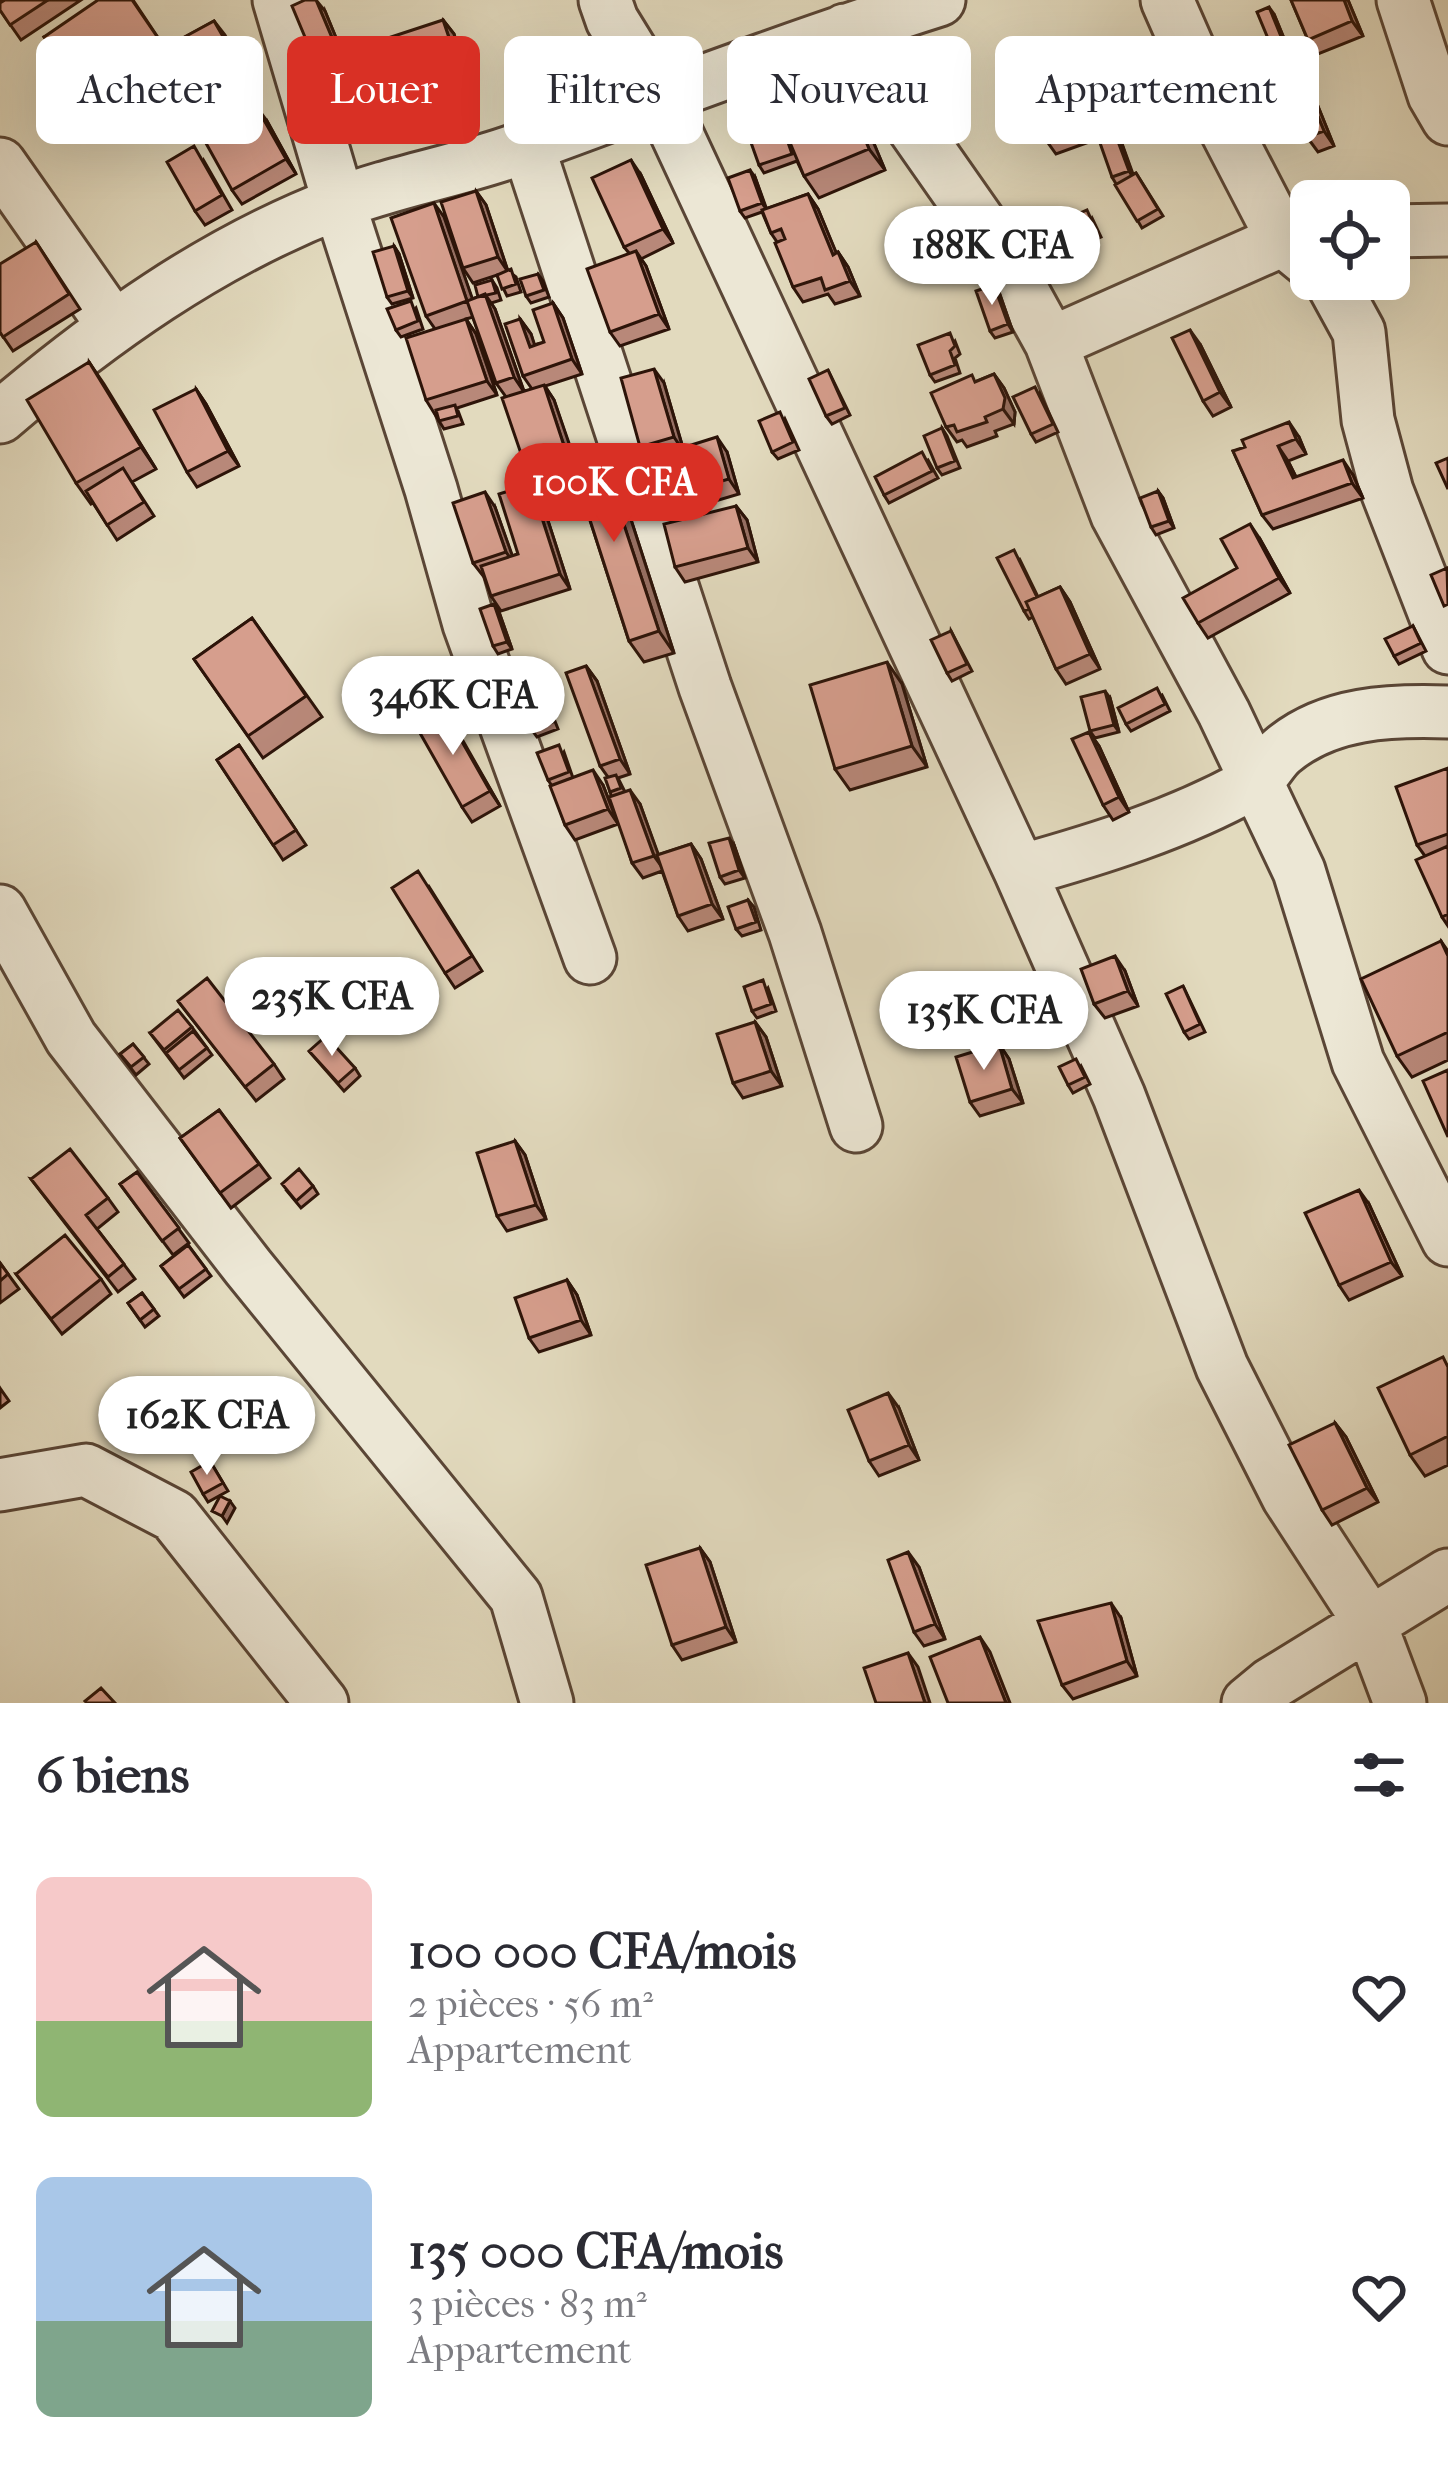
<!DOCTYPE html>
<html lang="fr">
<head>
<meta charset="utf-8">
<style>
	:root { --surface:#fff; --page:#f2f2f3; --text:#2b2b33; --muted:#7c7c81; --accent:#d93025 }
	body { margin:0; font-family:"IM FELL French Canon",serif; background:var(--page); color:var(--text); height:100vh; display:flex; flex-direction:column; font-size:45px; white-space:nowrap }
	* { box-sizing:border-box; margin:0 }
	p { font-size:39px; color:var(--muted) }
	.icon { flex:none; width:66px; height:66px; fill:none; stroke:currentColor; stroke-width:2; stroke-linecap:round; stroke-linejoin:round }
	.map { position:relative; height:1703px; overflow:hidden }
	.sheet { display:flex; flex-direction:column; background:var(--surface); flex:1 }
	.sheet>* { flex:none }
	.hud { position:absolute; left:36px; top:36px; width:1377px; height:108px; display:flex; gap:24px }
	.fabs { position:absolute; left:1290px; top:180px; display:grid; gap:24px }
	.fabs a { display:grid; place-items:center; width:120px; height:120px; border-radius:18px; background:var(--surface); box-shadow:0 12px 48px #0002; font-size:60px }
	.price { position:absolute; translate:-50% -102px; padding:0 27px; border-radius:42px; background:#fff; color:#222; font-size:39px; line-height:78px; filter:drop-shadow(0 3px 6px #0008) }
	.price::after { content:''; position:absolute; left:50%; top:72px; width:36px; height:27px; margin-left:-18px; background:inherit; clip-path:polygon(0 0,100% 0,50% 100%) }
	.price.active { background:var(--accent); color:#fff }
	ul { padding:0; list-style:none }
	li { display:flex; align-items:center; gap:36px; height:300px; padding:0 36px }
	li span { display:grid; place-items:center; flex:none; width:336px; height:240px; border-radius:18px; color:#555 }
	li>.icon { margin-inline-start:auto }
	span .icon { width:144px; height:144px; fill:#fffc; stroke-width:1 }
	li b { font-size:51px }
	h2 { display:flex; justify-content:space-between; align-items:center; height:144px; padding:0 36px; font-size:51px }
	.tag { padding:0 42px; border-radius:18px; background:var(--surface); box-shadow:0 12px 48px #0002; font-size:42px; line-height:108px }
	.tag.active { background:var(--accent); color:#fff }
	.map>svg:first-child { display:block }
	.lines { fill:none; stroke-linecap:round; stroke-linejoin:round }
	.minor-casing { stroke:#5a4636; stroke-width:57 }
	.minor { stroke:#ece7d5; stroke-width:51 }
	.wall { fill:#b88879; stroke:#2d1409; stroke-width:3 }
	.shaded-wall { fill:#966f63; stroke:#2d1409; stroke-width:3 }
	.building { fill:#d69e8d; stroke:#2d1409; stroke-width:3 }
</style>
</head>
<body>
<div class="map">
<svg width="1448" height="1703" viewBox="0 0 1448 1703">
	<rect width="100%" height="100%" fill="#e2dabe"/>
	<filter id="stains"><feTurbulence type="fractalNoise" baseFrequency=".00167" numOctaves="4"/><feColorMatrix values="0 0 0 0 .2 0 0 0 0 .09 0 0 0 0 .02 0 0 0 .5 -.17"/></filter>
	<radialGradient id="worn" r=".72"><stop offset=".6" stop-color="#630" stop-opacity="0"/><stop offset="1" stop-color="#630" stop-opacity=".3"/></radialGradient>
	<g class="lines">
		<defs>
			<path id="minor" d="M279 0 339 203 431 489 469 624 590 958
				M605 0 612 20 660 98 1020 871 1119 1096 1222 1367 1288 1497 1370 1623 1400 1703
				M1167 0 1214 107 1283 240 1311 263
				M1403 0 1434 95 1448 119
				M845 30 1003 256 1051 343 1117 515 1224 713 1299 871 1358 1062 1448 1240
				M528 146 705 687 795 933 856 1126
				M0 164 114 327
				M1389 231 1448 230
				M1330 279 1359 332 1368 420 1387 491 1448 648
				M1051 343 1283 240 1311 238
				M0 417C101 331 211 252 336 204 394 181 459 171 519 149 658 98 797 45 939 0
				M1020 871C1099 849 1179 824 1251 784 1265 776 1271 760 1282 751 1328 712 1391 710 1448 712
				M0 911 71 1038 248 1267 516 1597 547 1703
				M0 1485 86 1470 174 1516 322 1703
				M1248 1703 1271 1684 1448 1575"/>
		</defs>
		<use href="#minor" class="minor-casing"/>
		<use href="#minor" class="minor"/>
	</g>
	<path class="wall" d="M0 0H81L21 40 0 10Z
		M133 0 165 48 214 21 254 88 203 116 171 62 96 112 44 37Z
		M1291 0H1348L1363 36 1318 54 1308 40Z
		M325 11 348 67 325 76 315 61Z
		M1274 14 1293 60 1305 74 1334 146 1318 152 1307 137Z
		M443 20 454 34 473 94 420 111 410 96Z
		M834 63 849 84 885 170 819 198 804 176 797 161 764 173 759 165 782 125Z
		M1057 67 1067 82 1089 142 1056 154 1046 140Z
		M1110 120 1116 127 1133 174 1136 173 1163 216 1142 228 1112 177Z
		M267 121 296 174 242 204 232 190Z
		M204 161 232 210 205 225 195 211Z
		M641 175 673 243 641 259 646 266 669 329 620 346 610 332 629 253 624 247Z
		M755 177 766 209 808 194 818 209 836 253 838 252 848 267 860 296 835 304 828 294 803 302 793 287 777 242 771 233 762 212 745 218 740 211Z
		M476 191 486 205 508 271 516 277 521 292 507 296 497 275 473 283 463 268Z
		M444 217 472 299 478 297 492 280 497 288 501 300 491 303 495 309 524 391 532 389 523 376 520 319 531 334 534 345 544 342 553 303 563 318 582 374 545 386 554 400 573 457 599 449 615 470 674 653 644 662 629 641 577 480 539 492 529 477 506 397 496 383 473 317 466 319 476 334 497 395 457 408 463 424 444 429 426 400 435 329 426 316Z
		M1092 218 1101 237 1085 244 1080 236Z
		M36 242 80 309 13 351 0 332Z
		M394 246 399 254 413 298 392 304 387 297Z
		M538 274 543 281 549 297 531 303 526 296Z
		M994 285 999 292 1013 332 995 338 990 331Z
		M416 308 423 329 401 337 396 330Z
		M955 341 960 354 955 358 960 373 935 382 930 375Z
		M1200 344 1231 407 1213 416 1203 401Z
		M89 362 156 469 132 482 154 516 117 540 93 503 91 504 76 483Z
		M828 370 850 415 832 424 826 416Z
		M994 374 1004 388 1015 412 1014 424 995 431 997 436 967 447 962 440 957 442 946 427 977 381Z
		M664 383 683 448 727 452 739 494 695 507 684 492 673 455 651 461 640 447Z
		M196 389 206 404 239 466 197 487 187 472Z
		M1040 394 1058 432 1036 442 1031 434Z
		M785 419 799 450 778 459 772 452Z
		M942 428 947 436 960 468 942 475 937 468Z
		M1299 437 1306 454 1288 461 1296 477 1353 475 1363 498 1273 529 1262 515 1233 451Z
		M928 460 938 478 889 503 884 495Z
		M531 484 541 499 570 589 501 611 491 596 484 577 473 563 495 507 512 556 518 554Z
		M1158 491 1163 498 1174 528 1156 535 1151 527Z
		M736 506 747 520 758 562 685 582 675 567Z
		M1260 539 1290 593 1208 638 1198 623Z
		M1019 558 1038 597 1060 587 1070 602 1100 669 1066 684 1056 669 1033 617 1029 619 1024 611Z
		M499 612 512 649 498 654 493 646Z
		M252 618 322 717 263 758 194 659Z
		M1413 626 1426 651 1399 664 1394 656Z
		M951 631 972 671 952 681 947 673Z
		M513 665 519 672 527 693 545 696 558 729 537 737 532 730 521 702 512 705 507 698Z
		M586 666 597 681 630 774 618 778 625 792 640 804 658 855 691 844 701 859 723 919 688 931 678 916 662 871 643 878 632 863 610 792 608 777 600 766Z
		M902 684 927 767 850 790 835 769Z
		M1162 695 1170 711 1131 731 1126 724Z
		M1110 698 1119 732 1095 738 1090 731Z
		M444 710 500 806 472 822 462 807Z
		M1089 732 1099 746 1129 812 1113 820 1103 805Z
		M239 745 306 845 283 860 217 760Z
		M564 752 573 778 603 785 618 824 575 840 565 825 552 786 548 780Z
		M1448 768V926L1442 917 1425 856 1417 845Z
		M734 845 745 878 725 884 720 877Z
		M428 885 482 971 455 988 445 973Z
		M748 900 754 907 761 930 742 936 736 929Z
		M1441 941 1448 951V1060L1412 1077 1397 1056Z
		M1125 971 1138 1006 1105 1018 1094 1004Z
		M1183 986 1205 1032 1189 1039 1184 1032Z
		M768 988 776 1011 757 1018 752 1011Z
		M178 1001 274 1064 284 1079 256 1101Z
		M755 1022 766 1037 782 1086 743 1098 733 1083Z
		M192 1027 212 1055 184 1078 150 1033Z
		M133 1044 149 1064 136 1075 120 1054Z
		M999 1044 1009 1059 1023 1103 980 1116 970 1102Z
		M309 1051 355 1068 360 1076 344 1091Z
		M1081 1066 1090 1084 1073 1093 1068 1085Z
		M219 1110 270 1178 231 1208 180 1138Z
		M515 1141 525 1155 546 1219 507 1231 497 1216Z
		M137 1172 189 1243 173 1255 120 1184Z
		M31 1179 108 1198 118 1212 97 1229 135 1279 118 1292Z
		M313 1186 318 1194 301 1208 287 1191Z
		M1369 1204 1402 1276 1349 1300 1339 1285Z
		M188 1245 211 1276 184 1297 161 1266Z
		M0 1263 19 1289 0 1303Z
		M16 1274 101 1279 111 1294 62 1334Z
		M567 1280 577 1295 591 1335 539 1352 529 1338Z
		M142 1293 159 1316 145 1327 128 1303Z
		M1448 1364V1465L1425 1476 1410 1455Z
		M0 1388 9 1401 0 1408Z
		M899 1408 919 1460 879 1476 869 1461Z
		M1335 1423 1346 1437 1378 1502 1332 1525 1322 1510Z
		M210 1461 228 1491 208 1502 203 1494Z
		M700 1548 710 1562 736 1642 682 1660 672 1645Z
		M919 1567 945 1639 924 1646 914 1632Z
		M1121 1618 1137 1676 1073 1699 1062 1685Z"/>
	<path class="shaded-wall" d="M316 0 325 11 348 67 338 52Z
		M1344 0H1348L1363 36 1352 21Z
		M1269 7 1274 14 1296 68 1291 61Z
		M443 20 454 34 473 94 463 79Z
		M214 21 225 35 254 88 244 73Z
		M1294 59 1305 74 1334 146 1324 131Z
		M834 63 849 84 885 170 869 149Z
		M1057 67 1067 82 1089 142 1079 128Z
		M256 106 267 121 296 174 286 159Z
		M1110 120 1116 127 1134 179 1129 171Z
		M631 160 641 175 673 243 663 229Z
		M750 170 755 177 767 210 762 203Z
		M476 191 486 205 508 272 498 257Z
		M808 194 818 209 843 269 833 255Z
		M434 203 444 217 478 315 467 301Z
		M394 246 399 254 413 298 408 291Z
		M636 251 646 266 669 329 659 314Z
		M838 252 848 267 860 296 850 281Z
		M994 285 999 292 1013 332 1008 324Z
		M485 294 495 309 524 392 514 377Z
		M553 303 563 318 582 374 572 359Z
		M466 319 476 334 497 395 487 381Z
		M520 319 531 334 540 361 530 347Z
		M1190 330 1200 344 1231 407 1220 392Z
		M89 362 104 384 156 469 141 447Z
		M654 369 664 383 684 452 674 437Z
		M994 374 1004 388 1015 412 1014 424 1003 409Z
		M544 385 554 400 581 478 570 464Z
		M196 389 206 404 239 466 228 451Z
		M1289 422 1299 437 1306 454 1296 439Z
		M717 437 727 452 739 494 729 479Z
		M1278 446 1288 461 1304 493 1293 478Z
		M599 449 615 470 674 653 659 631Z
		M1343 460 1353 475 1363 498 1352 483Z
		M531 484 541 499 570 589 560 574Z
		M1158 491 1163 498 1174 528 1169 521Z
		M485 492 495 507 516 566 506 552Z
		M736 506 747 520 758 562 748 548Z
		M1250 524 1260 539 1290 593 1279 578Z
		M1060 587 1070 602 1100 669 1090 654Z
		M494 604 499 612 512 649 507 642Z
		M887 662 902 684 927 767 912 746Z
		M586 666 597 681 630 774 620 759Z
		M1105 691 1110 698 1119 732 1114 725Z
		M444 710 454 725 500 806 490 791Z
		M1089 732 1099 746 1129 812 1119 797Z
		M593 770 603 785 618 824 608 809Z
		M630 790 640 804 664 870 654 856Z
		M729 838 734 845 745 878 739 870Z
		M691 844 701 859 723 919 712 904Z
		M1115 956 1125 971 1138 1006 1128 991Z
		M755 1022 766 1037 782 1086 771 1071Z
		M999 1044 1009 1059 1023 1103 1012 1089Z
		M515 1141 525 1155 546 1219 536 1205Z
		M1359 1190 1369 1204 1402 1276 1391 1262Z
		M567 1280 577 1295 591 1335 581 1320Z
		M888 1393 899 1408 919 1460 909 1445Z
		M1335 1423 1346 1437 1378 1502 1367 1488Z
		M230 1501 235 1508 227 1523 222 1516Z
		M700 1548 710 1562 736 1642 726 1627Z
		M908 1552 919 1567 945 1639 935 1624Z
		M1111 1603 1121 1618 1137 1676 1127 1661Z
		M980 1637 990 1652 1010 1703H1006Z
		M908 1653 918 1667 930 1703H925Z"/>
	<path class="building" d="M5 0H48L10 25 0 10V3Z
		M98 0H132L158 38 81 91 44 37Z
		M305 0H316L338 52 315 61 292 6Z
		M1291 0H1344L1352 21 1308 40Z
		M1269 7 1291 61 1279 65 1257 12Z
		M443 20 463 79 410 96 391 37Z
		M214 21 244 73 193 102 164 48Z
		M1294 59 1324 131 1307 137 1278 65Z
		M834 63 869 149 804 176 768 90Z
		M1057 67 1079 128 1046 140 1024 79Z
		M256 106 286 159 232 190 202 136Z
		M1110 120 1129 171 1112 177 1094 126Z
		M782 125 792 154 759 165 749 137Z
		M194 146 222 195 195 211 167 162Z
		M631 160 663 229 624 247 592 178Z
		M750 170 762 203 740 211 728 178Z
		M1136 173 1158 209 1137 221 1115 185Z
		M476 191 498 257 463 268 441 202Z
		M808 194 833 255 838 252 850 281 825 290 821 278 793 287 775 243 785 239 781 229 771 233 762 210Z
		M434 203 467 301 426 316 391 218Z
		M1087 210 1096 230 1080 236 1071 217Z
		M36 242 69 294 3 337 0 332V264Z
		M394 246 408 291 387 297 373 252Z
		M636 251 659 314 610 332 587 269Z
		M511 269 516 284 502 289 497 275Z
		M538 274 544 290 526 296 520 279Z
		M492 280 496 293 478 297 475 285Z
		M994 285 1008 324 990 331 976 291Z
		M485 294 514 377 496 383 467 301Z
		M411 301 418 321 396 330 387 309Z
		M553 303 572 359 523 376 505 324 520 319 530 347 544 342 533 310Z
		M466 319 487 381 426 400 406 338Z
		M1190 330 1220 392 1203 401 1172 338Z
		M950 333 955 346 950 351 955 365 930 375 918 345Z
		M89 362 141 447 76 483 27 400Z
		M654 369 674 437 640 447 621 378Z
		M828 370 845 408 826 416 809 379Z
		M994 374 1005 398 1003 409 985 417 987 422 957 432 954 425 946 427 931 393 972 375 975 382Z
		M544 385 570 464 529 477 502 398Z
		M1035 387 1053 424 1031 434 1013 397Z
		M196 389 228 451 187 472 154 410Z
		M455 405 458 416 439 421 436 410Z
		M780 412 793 442 772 452 759 421Z
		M1289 422 1296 439 1278 446 1293 478 1343 460 1352 483 1262 515 1233 451 1245 447 1242 440Z
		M942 428 955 461 937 468 924 436Z
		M717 437 729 479 684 492 672 451Z
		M599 449 659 631 629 641 570 458Z
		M922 452 932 471 884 495 875 477Z
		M1448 458V489L1436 463Z
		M123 468 144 502 107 525 86 491Z
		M531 484 560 574 491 596 481 566 518 554 499 494Z
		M1158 491 1169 521 1151 527 1140 498Z
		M485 492 506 552 473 563 453 503Z
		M736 506 748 548 675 567 664 524Z
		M1250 524 1279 578 1198 623 1183 598 1237 568 1221 539Z
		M1014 550 1037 597 1026 602 1029 609 1024 611 997 558Z
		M1447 568 1448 604 1444 606 1431 575Z
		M1060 587 1090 654 1056 669 1026 602Z
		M494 604 507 642 493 646 480 609Z
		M252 618 306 696 248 736 194 659Z
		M1413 626 1421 643 1394 656 1385 639Z
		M951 631 967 664 947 673 931 640Z
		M887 662 912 746 835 769 810 685Z
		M513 665 523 692 507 698 497 672Z
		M586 666 620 759 600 766 566 673Z
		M539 688 553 722 532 730 519 697Z
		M1157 688 1165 704 1126 724 1118 708Z
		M1105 691 1114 725 1090 731 1081 697Z
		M444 710 490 791 462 807 416 726Z
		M1089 732 1119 797 1103 805 1072 739Z
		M239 745 296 830 273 845 217 760Z
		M559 745 569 772 548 780 537 753Z
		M1448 768V834L1417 845 1396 787Z
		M593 770 608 809 565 825 550 786Z
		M616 775 621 788 610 792 605 778Z
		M630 790 654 856 632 863 609 797Z
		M729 838 739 870 720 877 709 843Z
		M691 844 712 904 678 916 657 855Z
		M1448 846V914L1442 917 1416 860Z
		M418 871 472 956 445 973 392 888Z
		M748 900 756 922 736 929 728 907Z
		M1441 941 1448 956V1032L1397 1056 1361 979Z
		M1115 956 1128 991 1094 1004 1081 969Z
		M207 978 274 1064 245 1087 178 1001Z
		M763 980 771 1004 752 1011 744 987Z
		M1183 986 1200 1024 1184 1032 1166 994Z
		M178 1010 192 1027 164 1050 150 1033Z
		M755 1022 771 1071 733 1083 717 1034Z
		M193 1031 207 1048 179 1070 166 1053Z
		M326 1036 355 1068 338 1083 309 1051Z
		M133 1044 144 1057 131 1067 120 1054Z
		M999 1044 1012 1089 970 1102 956 1057Z
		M1076 1059 1085 1077 1068 1085 1059 1067Z
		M1448 1070V1137L1423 1081Z
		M219 1110 259 1164 220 1193 180 1138Z
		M515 1141 536 1205 497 1216 477 1153Z
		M70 1149 108 1198 86 1215 124 1264 108 1277 31 1179Z
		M299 1169 313 1186 296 1201 282 1184Z
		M137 1172 179 1228 162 1241 120 1184Z
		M1359 1190 1391 1262 1339 1285 1305 1213Z
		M65 1235 101 1279 51 1319 16 1274Z
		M188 1245 206 1269 179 1289 161 1266Z
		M0 1263 8 1274 0 1281Z
		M567 1280 581 1320 529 1338 515 1298Z
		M142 1293 154 1309 140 1320 128 1303Z
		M1443 1357 1448 1367V1436L1410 1455 1378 1388Z
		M888 1393 909 1445 869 1461 848 1410Z
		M1335 1423 1367 1488 1322 1510 1289 1445Z
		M210 1461 223 1483 203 1494 191 1472Z
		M220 1496 230 1501 222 1516 212 1511Z
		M700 1548 726 1627 672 1645 646 1565Z
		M908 1552 935 1624 914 1632 888 1560Z
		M1111 1603 1127 1661 1062 1685 1038 1621Z
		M980 1637 1006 1703H948L930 1657Z
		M908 1653 925 1703H876L864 1668Z
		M101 1688 115 1703H87L85 1701Z"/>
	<rect width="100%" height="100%" filter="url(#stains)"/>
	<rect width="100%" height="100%" fill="url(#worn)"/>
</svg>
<div class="fabs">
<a><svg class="icon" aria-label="locate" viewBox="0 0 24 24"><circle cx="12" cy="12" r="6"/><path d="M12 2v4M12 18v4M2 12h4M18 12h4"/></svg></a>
</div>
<b class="price" style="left:992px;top:308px">188K CFA</b>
<b class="price active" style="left:614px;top:545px">100K CFA</b>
<b class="price" style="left:453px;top:758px">346K CFA</b>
<b class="price" style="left:332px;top:1059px">235K CFA</b>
<b class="price" style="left:984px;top:1073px">135K CFA</b>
<b class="price" style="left:207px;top:1478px">162K CFA</b>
<div class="hud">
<a class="tag">Acheter</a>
<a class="tag active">Louer</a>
<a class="tag">Filtres</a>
<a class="tag">Nouveau</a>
<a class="tag">Appartement</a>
</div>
</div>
<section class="sheet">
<h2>6 biens<svg class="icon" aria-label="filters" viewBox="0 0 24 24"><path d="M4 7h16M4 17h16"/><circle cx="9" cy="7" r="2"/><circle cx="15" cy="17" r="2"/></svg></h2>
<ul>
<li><span style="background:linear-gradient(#f6c9c9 60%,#8fb573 0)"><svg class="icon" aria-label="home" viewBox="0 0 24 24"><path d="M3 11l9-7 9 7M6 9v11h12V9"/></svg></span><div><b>100 000 CFA/mois</b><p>2 pièces · 56 m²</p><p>Appartement</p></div><svg class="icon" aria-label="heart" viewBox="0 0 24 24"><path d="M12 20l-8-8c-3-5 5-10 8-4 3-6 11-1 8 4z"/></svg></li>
<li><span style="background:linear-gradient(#a9c7e8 60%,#7fa58c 0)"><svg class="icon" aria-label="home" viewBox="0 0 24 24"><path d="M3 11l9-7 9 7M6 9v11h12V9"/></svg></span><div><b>135 000 CFA/mois</b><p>3 pièces · 83 m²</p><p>Appartement</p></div><svg class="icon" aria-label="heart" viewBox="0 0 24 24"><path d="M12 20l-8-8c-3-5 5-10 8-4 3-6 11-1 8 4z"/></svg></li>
</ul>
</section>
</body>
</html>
